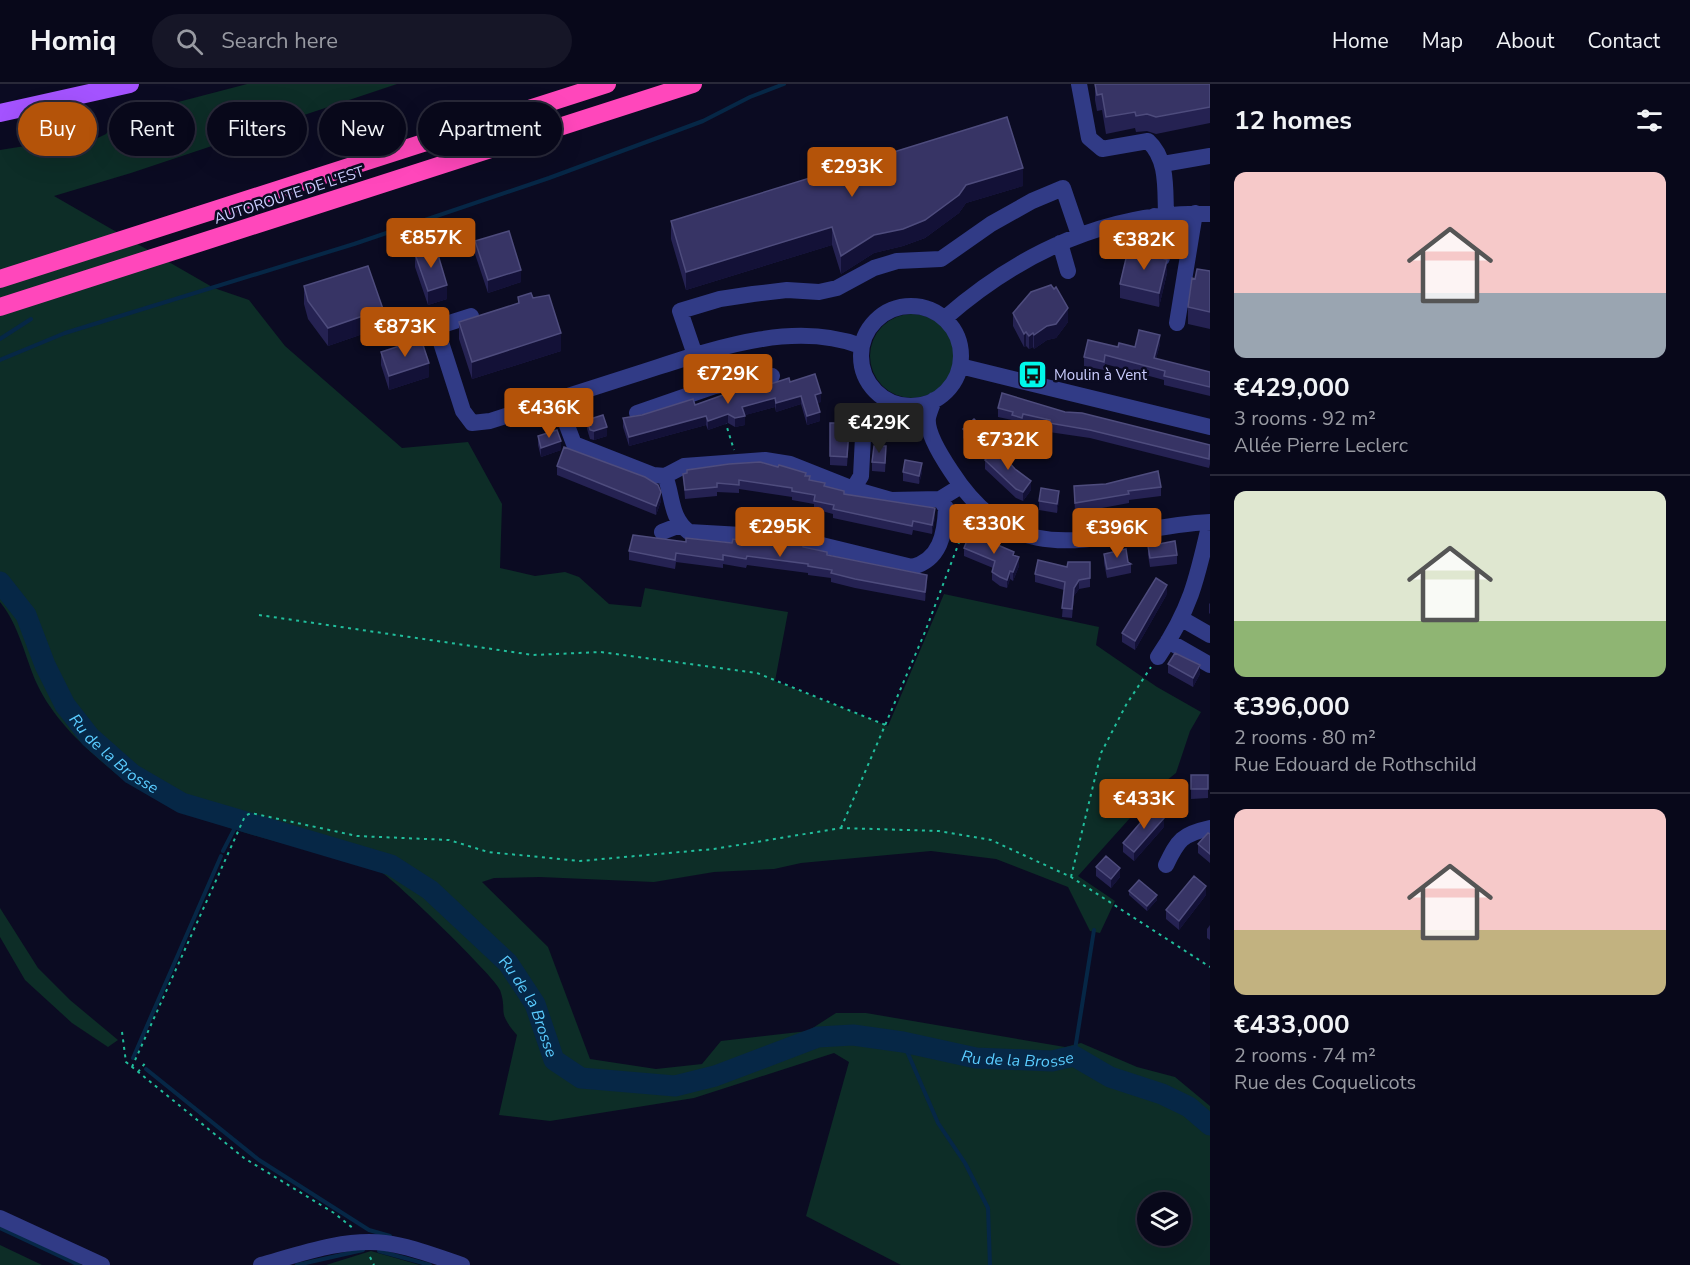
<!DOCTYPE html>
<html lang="en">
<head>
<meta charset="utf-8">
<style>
	:root { --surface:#08081a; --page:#161627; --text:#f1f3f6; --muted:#989aa2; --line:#292939; --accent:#b45309 }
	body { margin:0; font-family:"Nunito Sans",sans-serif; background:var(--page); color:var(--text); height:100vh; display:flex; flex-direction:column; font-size:22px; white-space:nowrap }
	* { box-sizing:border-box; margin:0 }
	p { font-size:20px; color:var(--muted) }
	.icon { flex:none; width:33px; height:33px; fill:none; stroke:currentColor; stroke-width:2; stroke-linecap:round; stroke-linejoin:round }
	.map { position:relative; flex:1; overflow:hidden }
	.details { display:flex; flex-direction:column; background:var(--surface); width:480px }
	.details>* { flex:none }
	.top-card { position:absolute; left:18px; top:18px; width:570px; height:54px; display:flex; gap:12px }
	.fabs { position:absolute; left:1137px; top:1108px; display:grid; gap:12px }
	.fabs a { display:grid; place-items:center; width:54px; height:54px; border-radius:50%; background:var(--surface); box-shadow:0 6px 24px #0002,0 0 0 2px var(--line); font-size:30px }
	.price { position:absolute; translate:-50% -51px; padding:0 14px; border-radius:6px; background:var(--accent); color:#fff; font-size:20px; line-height:39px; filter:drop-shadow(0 2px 3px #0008) }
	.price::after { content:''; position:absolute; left:50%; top:36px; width:18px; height:14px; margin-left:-9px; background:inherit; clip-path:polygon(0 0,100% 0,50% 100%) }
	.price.selected { background:#222; color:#fff }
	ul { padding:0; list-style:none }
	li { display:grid; align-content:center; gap:12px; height:318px; padding:0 24px }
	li+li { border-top:2px solid var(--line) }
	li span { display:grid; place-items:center; height:186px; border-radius:12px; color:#555 }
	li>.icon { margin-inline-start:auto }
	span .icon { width:108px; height:108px; fill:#fffc; stroke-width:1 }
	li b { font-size:26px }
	h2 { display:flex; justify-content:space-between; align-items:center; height:72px; padding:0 24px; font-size:26px }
	.chip { padding:0 21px; border-radius:27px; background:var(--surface); box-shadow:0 6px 24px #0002,0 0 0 2px var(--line); font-size:21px; line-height:54px }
	.chip.selected { background:var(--accent); color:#fff }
	header { display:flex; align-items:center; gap:36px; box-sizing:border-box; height:84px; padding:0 30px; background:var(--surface); border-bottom:2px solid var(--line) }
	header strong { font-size:28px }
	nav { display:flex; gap:33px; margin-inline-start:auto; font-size:21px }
	.search { width:420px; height:54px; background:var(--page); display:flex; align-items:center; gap:15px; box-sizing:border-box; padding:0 21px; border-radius:33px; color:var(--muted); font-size:22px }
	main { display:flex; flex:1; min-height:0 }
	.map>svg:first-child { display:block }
	.green { fill:#0d2d27; fill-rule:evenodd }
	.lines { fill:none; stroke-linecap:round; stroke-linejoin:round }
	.stream { stroke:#062746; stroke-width:4 }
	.river { stroke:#062746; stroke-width:21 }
	.path { stroke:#21be9c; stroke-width:2; stroke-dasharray:3 4.5; stroke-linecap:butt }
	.minor { stroke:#313b86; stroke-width:16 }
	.major { stroke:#a453ff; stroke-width:18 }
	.highway { stroke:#ff47bb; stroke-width:18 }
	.wall { fill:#252252 }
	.shaded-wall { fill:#131137 }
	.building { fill:#373465; stroke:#4e4c7d; stroke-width:1.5 }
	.labels { text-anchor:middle; stroke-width:5; stroke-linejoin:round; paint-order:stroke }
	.street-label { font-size:15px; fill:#ccceff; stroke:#0b0b22 }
	.poi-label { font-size:15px; fill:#ccceff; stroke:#0b0b22; text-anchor:start }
	.water-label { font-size:16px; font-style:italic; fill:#5accff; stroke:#0b0b22 }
</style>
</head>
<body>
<header>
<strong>Homiq</strong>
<div class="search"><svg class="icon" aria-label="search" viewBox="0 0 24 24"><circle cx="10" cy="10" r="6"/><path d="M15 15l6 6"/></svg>Search here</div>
<nav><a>Home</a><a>Map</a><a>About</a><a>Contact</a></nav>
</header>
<main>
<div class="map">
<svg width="1210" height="1181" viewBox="0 0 1210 1181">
	<rect width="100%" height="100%" fill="#0b0b22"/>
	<path class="green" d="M247 0H397L131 89 54 112 214 204 249 216 285 262 402 364 468 358 502 420 500 484 535 492 565 488 579 493 609 520 641 523 645 504 788 528 775 597 888 642 944 510 1099 543 1096 561 1157 603 1201 628 1190 647 1176 689 1156 705 1078 792 1115 817 1100 849 1090 847 1068 803 996 775 931 767 801 779 774 785 714 788 654 798 540 793 494 794 482 798 548 863 590 975 656 985 702 980 721 957 808 947 836 929H866L1065 963 1081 959 1137 983 1175 993 1210 1022V1181H901L806 1132 849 978 834 969 694 1014 550 1037 499 1031 517 951C496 927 508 929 500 906 496 894 395 796 381 788 354 775 322 769 294 762 241 749 156 723 114 688 84 663 54 636 37 600 25 573 19 541 0 518V66L50 58 79 63 106 50 117 34ZM1148 1119H1180V1152H1148Z
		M870 272a42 42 0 1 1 84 0a42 42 0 1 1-84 0Z
		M0 824 38 884 70 916 118 956 108 963 72 939 25 896 0 853Z
		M0 1161 42 1181H0Z
		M371 1167 420 1181H326Z"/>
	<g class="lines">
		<path class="stream" d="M0 255 31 235
			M0 276 65 249 354 160 549 94 703 37 750 13 784 0
			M223 767 240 734
			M903 958 938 1039 965 1079 988 1124 990 1181
			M1074 972 1094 846
			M133 974 221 772
			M146 985 259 1076 369 1146 390 1152
			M0 1144 79 1181
			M379 1167 430 1181
			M297 1181 363 1166"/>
		<path class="river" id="s1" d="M0 498 26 531 45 581 65 621 90 653 132 690 182 719 391 781 430 806 508 879 535 920 554 976 581 994 675 1002 715 992 818 953 853 951 903 958 976 974 1052 977 1074 972 1110 993 1162 1010 1189 1023 1210 1041"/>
		<path class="path" d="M725 337 734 366
			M259 531 533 571 601 568 757 589 888 642
			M841 744 925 548 963 448 956 445
			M1071 793 1101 669 1126 621 1151 583
			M122 948 126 978 244 1074 334 1129 354 1145
			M132 983 245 732 251 729 357 752 449 756 488 768 580 777 714 765 841 744 939 747 991 756 1071 793 1210 883
			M138 988 146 978
			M370 1173 374 1181"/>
		<path class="minor" d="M1079 0 1089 54 1102 65 1148 57C1168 75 1165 105 1166 130
			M1163 80 1210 72
			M1154 132 1162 174
			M1060 159 1068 187
			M861 272a50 50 0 1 1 100 0a50 50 0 1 1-100 0Z
			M945 234C1019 169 1110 126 1210 130
			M1177 239 1195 129
			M436 243 463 327 472 339 490 337C536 322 583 307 630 292 701 270 787 234 861 262
			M405 253 471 232
			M700 270 712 303
			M695 271 680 227 720 215 753 210 787 206 819 208 837 204 874 184 897 177 941 175 991 140 1032 117 1063 104 1079 151
			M960 282 1210 343
			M557 315 574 360 653 391 665 392 684 382 765 376 790 380 853 405 891 416 940 415 961 402
			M934 316C932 322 929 328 928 334 926 349 943 375 951 387 1023 499 1105 443 1210 438
			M637 329 715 302 772 292
			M665 392C673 412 670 434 689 448L793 454 912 483C940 476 945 450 946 424L940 415
			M853 405 861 392 863 353
			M662 448 680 441
			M1182 535 1210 551
			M1168 557 1210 581
			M1158 573C1191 524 1197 495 1210 438
			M1166 781C1178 756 1182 750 1210 744
			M0 1134 102 1181
			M261 1181C300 1170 344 1154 385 1159 411 1162 437 1173 462 1181"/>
		<path class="major" d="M0 29 130 0"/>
		<path class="highway" d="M0 195 607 0
			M0 223 693 0"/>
	</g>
	<path class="wall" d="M1095 0H1210V39L1156 50 1147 47 1136 48 1135 44 1106 50 1102 26 1097 27 1095 16Z
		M1023 102 966 119 959 129 925 154 903 162 874 169 841 190 832 161 686 206 671 155V137Z
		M475 157 521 198 488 209 475 170Z
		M415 170 447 215 428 221 415 183Z
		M1208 187H1210V245L1188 240V223L1195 195Z
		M1167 189 1159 223 1120 214V200Z
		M304 202 383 243 328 262 308 235 304 220Z
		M518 213 533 214 561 267 472 295 459 255V238L518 219Z
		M1013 229 1068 238 1056 254 1047 256 1034 265 1033 263 1029 265 1026 262 1024 263 1013 242Z
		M1160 260 1156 275 1210 288V312L1164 301V296L1105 280 1104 286 1084 282V273L1118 263H1135Z
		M381 268 429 293 389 306 381 281Z
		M790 298 821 318 817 319 820 337 807 341 801 320 776 328 775 323 745 331V341L735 343 728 339 708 346 706 341 629 362 623 343V334L695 321 764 302Z
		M998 324 1065 328 1210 361V380L1209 384 1090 354 1049 348V345L1023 339 1022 342 1012 340V336L998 333Z
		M587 336 607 352 594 356 590 355 587 345Z
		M830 339 847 345 849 354 847 382 830 381Z
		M963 345 990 356 998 367 1031 406 1023 417 1016 414 985 385V376L986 375 963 354Z
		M538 352 561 366 541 373 538 361Z
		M886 371 885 388 872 387V378Z
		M557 382 661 417 656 431 557 391Z
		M903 388H922L919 400 903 397Z
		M687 389 806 392 810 396 844 410 935 433 932 450 913 446 912 451 833 434V430L814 425V420L792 416V413L739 405V409L717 408V412L685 415 683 390Z
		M1074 402 1161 403V412L1129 416V419L1075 429Z
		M1059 416 1057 429 1039 426V417Z
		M686 458 732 459H757L803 464 927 500 925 517 855 504 831 498V494L808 491V489L747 481 746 484 723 480V484L676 478 675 485 629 476V467Z
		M1148 462 1177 471V480L1150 483 1148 471Z
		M964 464 1014 472 1019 482 1013 497 1010 495 1007 504 1000 502 992 496V488L993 484 964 472Z
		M1104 470 1131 480V489L1107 494 1104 479Z
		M1090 478V503L1079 505 1074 512 1072 534 1062 533 1064 506 1035 498V490Z
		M1167 510 1135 566 1122 558V549Z
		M1210 519V530L1209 529V520Z
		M1168 580 1200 590 1193 603 1168 589Z
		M1191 691H1208V714L1191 715Z
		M1161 706 1178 725 1170 730 1161 715Z
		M1164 743 1134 777 1123 768V759Z
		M1210 750V779L1198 769V760Z
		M1096 783 1120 793 1111 804 1096 792Z
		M1129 807 1157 816 1147 827 1129 811Z
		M1206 811 1179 846 1166 835V826Z
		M1210 841V856L1207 854V845Z"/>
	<path class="shaded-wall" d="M1023 84V102L966 119 959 129 925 154 903 162 874 169 841 190V172L874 151 966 101Z
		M832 143V161L686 206V188Z
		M1167 176V189L1159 223V209Z
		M521 186V198L488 209V196Z
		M447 201V215L428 221V207Z
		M1068 224V238L1056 254 1047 256 1034 265V251Z
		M383 225V243L328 262V244Z
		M1026 248V262L1024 263V250Z
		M561 249V267L472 295V278Z
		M1033 249V263L1029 265V252Z
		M1160 251V260L1154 283V274Z
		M429 279V293L389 306V292Z
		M821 309V318L815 320V311Z
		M801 312V320L776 328V319Z
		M775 314V323L742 332V323Z
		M820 328V337L807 341V332Z
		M728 330V339L708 346V337Z
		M706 332V341L629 362V353Z
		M745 332V341L735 343V334Z
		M607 343V352L594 356V347Z
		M561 357V366L541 373V364Z
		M922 379V388L919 400V392Z
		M1031 397V406L1023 417V408Z
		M1059 407V416L1057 429V420Z
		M661 408V417L656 431V422Z
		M935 424V433L932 450V441Z
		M1019 473V482L1013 497V488Z
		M1010 487V495L1007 504V496Z
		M927 491V500L925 517V508Z
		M1079 496V505L1074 512 1072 534 1074 504Z
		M1167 501V510L1135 566V557Z
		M1200 581V590L1193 603V594Z
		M1178 716V725L1170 730V721Z
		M1164 734V743L1134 777V768Z
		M1120 784V793L1111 804V795Z
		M1206 802V811L1179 846V837Z
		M1157 811V816L1147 827V822Z"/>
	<path class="building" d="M1095 0H1210V23L1156 33 1147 30 1136 32 1135 28 1106 33 1102 10 1097 11Z
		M1007 33 1023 84 966 101 959 111 925 136 903 145 874 151 841 172 832 143 686 188 671 137Z
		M509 147 521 186 488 196 475 157Z
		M436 164 447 201 428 207 415 170Z
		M1128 166 1148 171 1149 168 1167 176 1159 209 1120 200Z
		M368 182 383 225 328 244 308 217 304 202Z
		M1197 185 1210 187V228L1188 223 1192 194 1195 195Z
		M1051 201 1054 205 1056 203 1068 224 1056 240 1047 242 1034 251 1033 249 1029 252 1026 248 1024 250 1013 229 1031 208Z
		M531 209 533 214 549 211 561 249 472 278 459 238 519 219 518 213Z
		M1139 246 1160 251 1154 274 1210 288V303L1164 292 1165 287 1105 271 1104 278 1084 273 1088 256 1118 263 1119 259 1135 263Z
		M421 255 429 279 389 292 381 268Z
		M815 290 821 309 815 311 820 328 807 332 801 312 776 319 775 314 742 323 745 332 735 334 728 330 708 337 706 332 629 353 623 334 642 331 693 315 695 321 762 297 764 302 789 294 790 298Z
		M1002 309 1065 328 1082 329 1210 361 1209 375 1090 346 1049 339 1050 336 1023 330 1022 334 1012 331 1013 328 998 324Z
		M603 331 607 343 594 347 590 346 587 336Z
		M974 335 990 351 988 354 998 364 991 371 963 345Z
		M830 339H847L846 345H849L847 373 830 372Z
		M557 346 561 357 541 364 538 352Z
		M874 362H886L885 379 872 378Z
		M564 363 645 393 658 401 661 408 656 422 557 382Z
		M997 365 1015 385 1031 397 1023 408 1016 405 985 376Z
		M905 376 922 379 919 392 903 388Z
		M760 378 778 383 779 381 806 389 805 392H810L809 396 825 399 824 402 844 407V410L935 424 932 441 913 437 912 442 833 425 834 421 814 417 815 411 792 407V404L739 396V401L717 399V403L685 406 683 390 687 389V386L729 380Z
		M1158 387 1161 403 1128 407 1129 410 1075 419 1074 402 1106 400Z
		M1041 404 1059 407 1057 420 1039 417Z
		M970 449 1014 468 1013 471 1019 473 1013 488 1010 487 1007 496 1000 493 992 488 995 477 964 464Z
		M633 451 686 458V454L732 459 733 455 757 459 758 454 803 460V463L827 468V471L927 491 925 508 855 495 831 489 832 486 808 482V480L747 472 746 475 723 471V476L676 469 675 476 629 467Z
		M1175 457 1177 471 1150 474 1148 462Z
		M1126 465 1128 478 1131 480 1107 485 1104 470Z
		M1038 476 1067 483 1068 478H1090V494L1079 496 1074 504 1072 525 1062 524 1065 498 1035 490Z
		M1156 494 1167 501 1135 557 1122 549Z
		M1175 569 1200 581 1193 594 1168 580Z
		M1191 691H1208V705H1191Z
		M1169 701 1178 716 1170 721 1161 706Z
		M1153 724 1164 734 1134 768 1123 759Z
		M1208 749 1210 750V770L1198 760Z
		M1106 772 1120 784 1111 795 1096 783Z
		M1194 792 1206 802 1179 837 1166 826Z
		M1139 796 1157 811 1147 822 1129 807Z"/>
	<defs>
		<symbol id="bus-square" viewBox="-11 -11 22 22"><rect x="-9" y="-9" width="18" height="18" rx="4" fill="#00f7ea" stroke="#0b0b22"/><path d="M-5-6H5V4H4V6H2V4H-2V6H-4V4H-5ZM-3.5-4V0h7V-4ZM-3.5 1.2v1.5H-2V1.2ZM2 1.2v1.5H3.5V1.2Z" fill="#111"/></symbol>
	</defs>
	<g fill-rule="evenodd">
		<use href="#bus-square" x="1016" y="274" width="33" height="33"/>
	</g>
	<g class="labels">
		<g class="street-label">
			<text transform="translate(289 111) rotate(-18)" y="5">AUTOROUTE DE L’EST</text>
		</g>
		<g class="poi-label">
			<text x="1054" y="296">Moulin à Vent</text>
		</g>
		<g class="water-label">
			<text dy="6" stroke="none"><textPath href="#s1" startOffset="210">Ru de la Brosse</textPath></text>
			<text dy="6" stroke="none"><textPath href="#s1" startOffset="714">Ru de la Brosse</textPath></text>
			<text dy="6" stroke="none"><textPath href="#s1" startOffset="1254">Ru de la Brosse</textPath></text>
		</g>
	</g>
</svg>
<div class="fabs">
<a><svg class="icon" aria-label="layers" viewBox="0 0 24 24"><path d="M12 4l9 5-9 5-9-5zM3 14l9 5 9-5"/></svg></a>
</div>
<b class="price" style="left:852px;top:114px">€293K</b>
<b class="price" style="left:431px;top:185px">€857K</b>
<b class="price" style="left:1144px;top:187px">€382K</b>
<b class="price" style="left:405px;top:274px">€873K</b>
<b class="price" style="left:728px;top:321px">€729K</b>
<b class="price" style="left:549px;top:355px">€436K</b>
<b class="price selected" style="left:879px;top:370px">€429K</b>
<b class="price" style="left:1008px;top:387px">€732K</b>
<b class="price" style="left:994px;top:471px">€330K</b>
<b class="price" style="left:780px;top:474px">€295K</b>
<b class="price" style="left:1117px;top:475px">€396K</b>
<b class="price" style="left:1144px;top:746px">€433K</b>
<div class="top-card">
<a class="chip selected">Buy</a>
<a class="chip">Rent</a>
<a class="chip">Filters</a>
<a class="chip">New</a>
<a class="chip">Apartment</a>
</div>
</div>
<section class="details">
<h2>12 homes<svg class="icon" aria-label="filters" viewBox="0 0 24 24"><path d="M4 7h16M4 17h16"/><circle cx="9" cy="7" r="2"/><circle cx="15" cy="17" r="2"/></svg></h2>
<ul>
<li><span style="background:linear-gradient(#f6c9c9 65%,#9aa5b1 0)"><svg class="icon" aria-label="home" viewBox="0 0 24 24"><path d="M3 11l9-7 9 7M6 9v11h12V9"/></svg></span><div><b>€429,000</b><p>3 rooms · 92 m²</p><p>Allée Pierre Leclerc</p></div></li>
<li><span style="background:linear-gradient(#dfe7d0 70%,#8fb573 0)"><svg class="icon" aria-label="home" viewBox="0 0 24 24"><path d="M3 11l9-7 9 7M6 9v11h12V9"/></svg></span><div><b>€396,000</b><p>2 rooms · 80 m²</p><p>Rue Edouard de Rothschild</p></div></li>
<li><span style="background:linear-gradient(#f6c9c9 65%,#c2b280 0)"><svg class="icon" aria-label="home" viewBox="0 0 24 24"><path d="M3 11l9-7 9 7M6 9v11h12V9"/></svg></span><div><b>€433,000</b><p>2 rooms · 74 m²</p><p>Rue des Coquelicots</p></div></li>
</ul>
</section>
</main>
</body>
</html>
